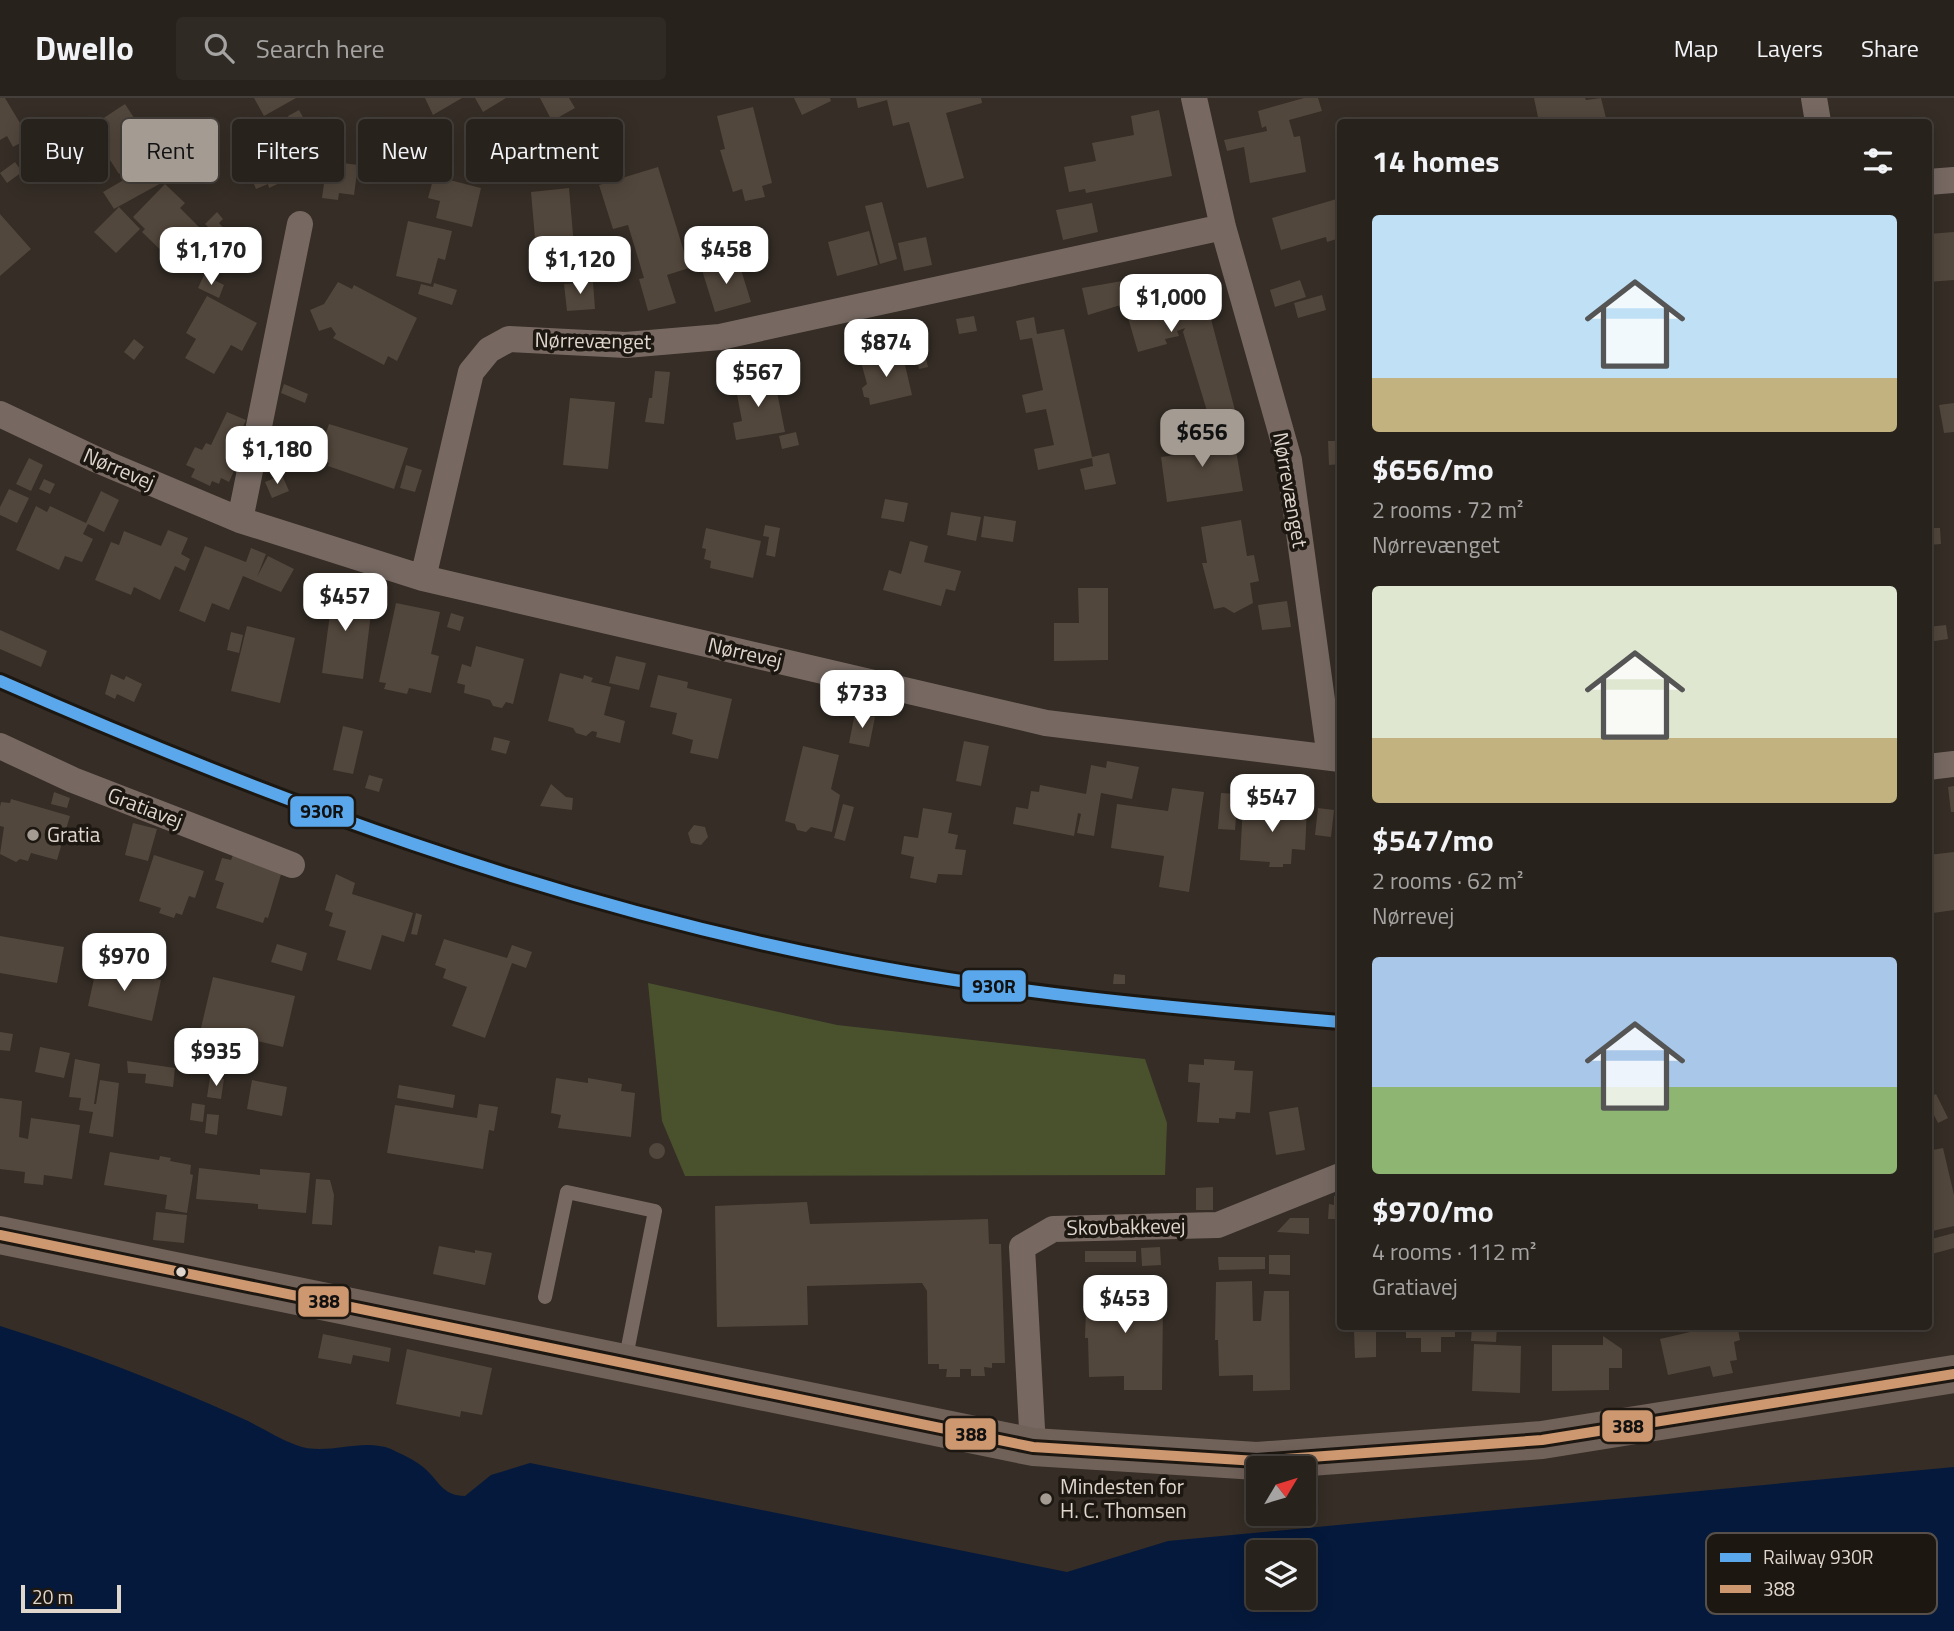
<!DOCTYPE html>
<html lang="en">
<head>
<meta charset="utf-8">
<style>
	:root { --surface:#28221c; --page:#302a25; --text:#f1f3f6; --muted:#a5a4a3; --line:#443f3b; --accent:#a49b93 }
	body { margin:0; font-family:"Titillium Web",sans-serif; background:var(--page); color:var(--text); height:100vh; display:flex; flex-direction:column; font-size:26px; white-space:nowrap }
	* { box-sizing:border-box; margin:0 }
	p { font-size:23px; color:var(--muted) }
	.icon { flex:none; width:38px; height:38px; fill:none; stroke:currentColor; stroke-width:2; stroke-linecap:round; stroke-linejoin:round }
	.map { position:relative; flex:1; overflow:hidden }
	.side { position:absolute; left:1337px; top:21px; width:595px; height:1211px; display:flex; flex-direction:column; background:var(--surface); border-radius:7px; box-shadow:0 4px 18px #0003,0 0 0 2px var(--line) }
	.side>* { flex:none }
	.hud { position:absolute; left:21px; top:21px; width:665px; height:63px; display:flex; gap:14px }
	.needle { width:46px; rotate:52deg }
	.controls { position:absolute; left:1246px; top:1358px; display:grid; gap:14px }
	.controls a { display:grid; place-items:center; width:70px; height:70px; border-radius:7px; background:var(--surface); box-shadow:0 4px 18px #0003,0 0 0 2px var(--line); font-size:35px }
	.scale { position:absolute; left:21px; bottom:18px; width:100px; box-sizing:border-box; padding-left:7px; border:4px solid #dfd6ce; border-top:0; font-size:19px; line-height:24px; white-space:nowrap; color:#dfd6ce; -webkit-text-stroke:5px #1d1711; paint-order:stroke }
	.price { position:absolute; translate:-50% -60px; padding:0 16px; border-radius:14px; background:#fff; color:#222; font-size:23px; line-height:46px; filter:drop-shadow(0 2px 4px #0008) }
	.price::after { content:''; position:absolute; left:50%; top:42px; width:21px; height:16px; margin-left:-10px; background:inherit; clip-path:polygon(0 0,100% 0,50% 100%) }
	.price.selected { background:var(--accent); color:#111 }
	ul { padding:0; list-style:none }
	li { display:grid; align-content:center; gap:14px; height:371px; padding:0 35px }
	li span { display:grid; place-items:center; height:217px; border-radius:7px; color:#555 }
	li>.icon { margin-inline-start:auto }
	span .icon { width:126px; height:126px; fill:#fffc; stroke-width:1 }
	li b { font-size:30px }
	h2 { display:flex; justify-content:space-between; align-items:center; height:84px; padding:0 35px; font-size:30px }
	.pill { padding:0 24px; border-radius:7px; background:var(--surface); box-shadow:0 4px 18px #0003,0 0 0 2px var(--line); font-size:24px; line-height:63px }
	.pill.selected { background:var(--accent); color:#111 }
	header { display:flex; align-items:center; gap:42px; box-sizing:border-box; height:98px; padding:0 35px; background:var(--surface); border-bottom:2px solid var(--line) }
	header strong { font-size:33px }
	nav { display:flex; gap:38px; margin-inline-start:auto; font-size:24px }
	.search { width:490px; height:63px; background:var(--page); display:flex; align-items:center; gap:18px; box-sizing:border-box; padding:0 24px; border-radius:7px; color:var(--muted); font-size:26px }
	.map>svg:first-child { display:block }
	.green { fill:#49522d }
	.water { fill:#05193c; fill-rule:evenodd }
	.building { fill:#52473c }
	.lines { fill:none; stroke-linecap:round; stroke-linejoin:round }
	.lane { stroke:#776962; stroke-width:14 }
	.street { stroke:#776962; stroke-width:26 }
	.secondary { stroke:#706159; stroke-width:38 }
	.bus-1-casing { stroke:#1d1711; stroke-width:16 }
	.bus-1 { stroke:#cd976f; stroke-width:10 }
	.rail-1-casing { stroke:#1d1711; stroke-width:18 }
	.rail-1 { stroke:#5aa8eb; stroke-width:12 }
	.poi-dot { fill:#a49b93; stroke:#1d1711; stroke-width:2.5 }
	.bus-dot { fill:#dfd6ce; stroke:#1d1711; stroke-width:2.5 }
	.labels { text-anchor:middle; stroke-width:7; stroke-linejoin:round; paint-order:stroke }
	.street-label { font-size:21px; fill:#dfd6ce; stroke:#1d1711 }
	.poi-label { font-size:21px; fill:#dfd6ce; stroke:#1d1711; text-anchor:start }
	.key { fill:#1d1711; stroke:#57504a; stroke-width:2 }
	.key-label { font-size:19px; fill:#dfd6ce }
	.line-badge { stroke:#1d1711; stroke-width:2.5 }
	.pale-badge-label { font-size:19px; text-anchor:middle; font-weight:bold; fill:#111 }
</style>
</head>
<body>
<header>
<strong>Dwello</strong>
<div class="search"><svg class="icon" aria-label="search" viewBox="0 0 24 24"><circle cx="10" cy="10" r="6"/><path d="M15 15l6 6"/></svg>Search here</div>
<nav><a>Map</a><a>Layers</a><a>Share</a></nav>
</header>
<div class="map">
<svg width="1954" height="1533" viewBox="0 0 1954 1533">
	<rect width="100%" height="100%" fill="#352d26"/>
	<path class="green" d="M648 885 837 927 1145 961 1167 1025 1165 1077 685 1078 662 1023Z"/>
	<path class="water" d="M0 1228C81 1253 161 1284 239 1319 258 1327 277 1340 296 1347 327 1359 360 1339 391 1351 401 1356 415 1362 423 1369 439 1382 442 1398 465 1398L491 1377 530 1365 1067 1474 1168 1443 1954 1369V1533H0ZM1258 1454H1304V1500H1258Z"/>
	<path class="building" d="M0 0H5L29 40 13 49 7 38 0 42Z
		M254 0H296L264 18Z
		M425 0H462L433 17Z
		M475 0H506L483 14Z
		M540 0H569L575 10 552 23Z
		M794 0H830L831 3 802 17Z
		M856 0H981L982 5 946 15 964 80 927 90 909 24 893 28 887 2 858 10Z
		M1304 0H1318L1322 13 1289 22 1294 39 1300 38 1306 74 1250 85 1244 49 1227 53 1224 42 1267 33 1266 28 1262 30 1258 13Z
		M1534 0H1585L1586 2 1601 0 1607 24H1539Z
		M125 6 155 52 119 76 97 42 101 40 93 27Z
		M753 9 772 85 762 88 765 99 745 103 742 91 733 94 724 65 720 52 725 51 717 18Z
		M299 12 327 63 269 90 268 86 256 91 245 64 257 60 255 55 284 43 282 38 288 36 291 41 298 39 288 18Z
		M1159 12 1172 78 1086 95 1085 91 1069 94 1064 69 1096 63 1092 45 1134 37 1131 18Z
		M58 27 66 40 52 49 44 37Z
		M577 34 579 40 583 38 586 46 573 52 567 37Z
		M602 53 606 67 590 75 585 59Z
		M163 59 174 78 114 111 103 94Z
		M327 63 358 67 354 97 339 95 338 102 322 100Z
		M15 64 22 74 7 85 0 75Z
		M658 69 689 170 667 177 676 205 648 213 639 181 644 180 628 127 613 131 599 87Z
		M434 78 481 90 472 129 436 120 440 103 428 100Z
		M165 86 185 105 180 110 215 145 189 173 178 162 175 166 142 134 145 131 133 119Z
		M569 90 576 171 538 175 531 94Z
		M1340 100V140L1327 144 1326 139 1281 152 1272 120Z
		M882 104 897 161 880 166 865 108Z
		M1092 105 1098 134 1063 142 1056 112Z
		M119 109 140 131 116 155 94 134Z
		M217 114 223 121 219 125 230 137 223 144 205 126Z
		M0 116 31 151 0 178Z
		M408 123 452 133 445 162 438 160 431 186 396 178Z
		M869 133 878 167 837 178 828 144Z
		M1954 134V182L1928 184V136Z
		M926 139 932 167 904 173 898 145Z
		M738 162 751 204 715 214 702 172Z
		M204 177 224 187 219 200 198 190Z
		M1145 179 1148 192 1136 196 1137 203 1178 192 1182 211 1206 202 1236 316 1210 323 1183 234 1185 230 1177 233 1179 238 1165 241 1167 246 1138 254 1124 206 1088 217 1082 190Z
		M1300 182 1306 199 1275 209 1270 192Z
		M338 184 352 191 354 187 417 220 397 263 388 258 384 267 333 240 336 236 331 229 319 233 310 212 324 206Z
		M593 184 595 211 567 213 564 186Z
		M434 185 457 192 452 207 418 196 421 186 433 189Z
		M1322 197 1326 212 1298 220 1294 205Z
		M207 198 257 225 242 253 231 247 214 276 185 260 196 241 186 235Z
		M974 218 977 233 959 236 956 221Z
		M1034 219 1037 236 1064 231 1092 359 1109 355 1116 386 1085 392 1080 371 1093 368 1092 360 1038 372 1034 351 1054 347 1046 311 1026 315 1022 297 1043 292 1032 240 1020 242 1016 223Z
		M134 241 144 249 134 262 124 254Z
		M924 252 928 269 919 271 915 254Z
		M902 254 912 297 870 307 869 300 864 299 862 290 867 286 861 264Z
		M655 273 670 274 664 326 645 324 649 300H652Z
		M774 279 785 334 736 342 733 325 742 323 735 286Z
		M284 286 308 296 305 305 281 295Z
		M570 300 615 304 608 371 563 367Z
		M1954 305V334L1944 335 1939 307Z
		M227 314 246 322 238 340 247 344 229 384 221 380 219 386 212 383 210 388 191 379 195 371 186 367 195 349 202 352 206 345 211 347Z
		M329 326 408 350 394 391 328 368 329 365 317 361Z
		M796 334 799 347 782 351 779 338Z
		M1226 334 1228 348 1235 347 1243 393 1167 404 1161 359 1183 356 1181 341Z
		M1328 343H1340V366L1329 367Z
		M29 360 43 367 31 393 16 386Z
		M406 367 422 372 415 394 400 390Z
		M282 377 289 393 272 400 265 384Z
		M44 381 55 386 50 396 39 391Z
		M9 391 29 400 17 425 0 417V409Z
		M101 393 119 402 104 434 86 425Z
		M885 401 908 405 904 424 881 420Z
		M36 408 47 414 50 408 88 426 83 436 93 441 82 464 65 458 59 472 16 452Z
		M951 414 981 419 976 443 947 437Z
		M984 418 1016 423 1013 444 981 439Z
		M1241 422 1247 458 1254 457 1259 483 1250 485 1253 505 1234 515 1224 509 1214 511 1202 465H1207L1201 429Z
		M765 427 780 430 775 459 766 457 769 439 763 438Z
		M706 430 761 443 753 480 710 470 711 463 704 461 706 451 702 450Z
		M1928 430H1940L1941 446 1928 447Z
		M168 432 188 440 181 456 190 461 185 473 175 468 160 502 134 489 131 497 95 482 111 444 119 447 124 433 161 448Z
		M910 443 928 448 924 464 961 473 955 493 946 491 941 508 883 492 889 472 901 476Z
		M205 448 246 464 251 450 266 456 257 479 268 458 294 471 281 494 243 478 229 512 212 505 205 524 179 513Z
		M1078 490H1108V562L1054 563V525H1079Z
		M319 491 368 498 366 515H371L363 581 322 575 330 516 316 514Z
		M1287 503 1291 529 1262 532 1258 507Z
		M396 505 440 514 431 556 439 558 431 595 409 590 407 596 384 591 386 585 379 584Z
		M451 515 464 519 460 533 447 529Z
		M1946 527 1948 541 1928 544V529Z
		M247 528 295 540 280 605 231 593Z
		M0 532 47 553 41 569 0 551Z
		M231 534 243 537 239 555 227 552Z
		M476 548 524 561 513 606 506 604 502 610 493 608 490 602 464 595 465 587 457 585 462 566 471 569Z
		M616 558 646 565 639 592 609 585Z
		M560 575 583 581 584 577 593 580 591 584 611 589 604 617 625 623 620 645 596 639 597 634 592 633 586 638 576 635 573 630 548 623Z
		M111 576 124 582 126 578 142 586 134 604 117 596 115 601 105 596Z
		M658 577 688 584 687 590 732 601 718 661 690 655 693 642 672 636 677 615 650 609Z
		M855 615 875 619 869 649 849 645Z
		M343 628 363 633 353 676 333 672Z
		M494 639 510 643 506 656 491 652Z
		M964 643 989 648 981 688 956 683Z
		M803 648 839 657 831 691 840 697 832 734 811 729 806 734 797 732 795 726 785 723Z
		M1107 663 1139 669 1132 701 1101 695 1094 738 1077 735 1081 716 1078 715 1074 738 1013 726 1016 709 1028 711 1031 693 1039 694 1040 687 1086 696 1091 667 1106 670Z
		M369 677 383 681 379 694 365 690Z
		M551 686 566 699 573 700 572 712 540 708Z
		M1954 688V714H1951L1948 689Z
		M1172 690 1204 694 1189 794 1159 789 1164 758 1111 750 1117 706 1168 713Z
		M54 694 70 700 67 710 51 706Z
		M1221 695 1238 696 1235 732 1218 731Z
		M11 701 70 718 57 762 31 755 28 763 20 761 16 764 0 756 4 729 0 728V709L1 704 10 705Z
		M843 706 854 709 845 743 834 740Z
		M1243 707 1307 710 1305 752 1292 751 1291 766H1283V769H1269L1270 764 1240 762Z
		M923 710 952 715 948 735 958 737 955 751 966 752 962 777 938 776 936 785 910 780 914 759 901 756 904 738 918 740Z
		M1318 710 1334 712 1331 739 1315 737Z
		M133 725 157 731 148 763 125 757Z
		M694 727 705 729 708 739 701 747 691 745 688 735Z
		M1954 754V812L1933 815 1932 804 1928 805V757Z
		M154 757 204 773 195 800 189 798 182 817 176 815 174 820 159 815 161 810 139 803Z
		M233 757 282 773 268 820 265 819 263 825 216 810 224 785 215 782 222 760 231 762Z
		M336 776 355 785 352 796 413 815 404 844 382 837 371 872 337 862 346 833 329 828 333 815 325 812Z
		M416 815 422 817 417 837 411 836Z
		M0 838 64 849 57 885 0 875Z
		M444 841 507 860 512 847 532 854 526 870 512 865 485 940 452 928 467 889 443 880 446 871 435 867Z
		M277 846 307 855 302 873 271 864Z
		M97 867 161 882 152 923 88 908Z
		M1114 876 1125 877V886H1113Z
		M213 879 295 898 283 949 201 930Z
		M0 934 13 936 10 953 0 952Z
		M40 949 70 955 64 980 35 974Z
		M75 961 100 966 94 1006H96L100 982 119 985 113 1039 89 1035 93 1014 79 1012 81 1000 69 999Z
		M1204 961 1235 963 1234 972 1253 973 1250 1015 1236 1014 1235 1021 1219 1020V1025L1197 1024 1200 985 1188 984 1189 966 1204 967Z
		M127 963 175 970 173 989 145 985 146 976 128 975Z
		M210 979 224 981 221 1001 207 999Z
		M556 980 588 985V980L622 986 621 993 635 995 631 1039 558 1030 561 1017 551 1015Z
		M252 982 287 989 282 1018 247 1011Z
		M399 987 455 997 453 1010 397 1000Z
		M1936 996 1948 1020 1938 1025 1928 1005V1000Z
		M0 1000 22 1003 19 1039 28 1041 31 1020 80 1027 72 1081 44 1077 43 1087 24 1085 25 1074 0 1071Z
		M192 1005 205 1007 203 1024 190 1022Z
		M479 1006 498 1009 494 1033 489 1032 483 1071 387 1055 395 1007 477 1020Z
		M1298 1009 1305 1052 1276 1057 1269 1014Z
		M207 1016 219 1017 217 1037 205 1035Z
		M649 1053a8 8 0 1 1 16 0a8 8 0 1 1-16 0Z
		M1943 1050 1954 1097V1128L1928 1134V1053Z
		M110 1054 159 1062 160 1058 171 1060 170 1063 191 1067 190 1076 193 1077 187 1115 165 1111 167 1097 104 1087Z
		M199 1070 260 1077V1071L310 1075 306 1115 258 1111V1106L196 1101Z
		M316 1081 330 1082 334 1097 332 1127 312 1126Z
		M1213 1089V1112H1196V1090Z
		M1334 1098H1340V1132L1337 1131V1121H1328L1329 1106 1334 1107Z
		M807 1104 810 1126 988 1121 989 1146H1001L1005 1265H992V1270L984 1269 985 1278H971V1271H960V1279H946L947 1271H939V1266H928L927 1193 922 1185 807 1188 808 1227 717 1229 715 1108Z
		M156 1114 187 1117 184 1145 153 1142Z
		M1290 1120H1309V1136L1277 1134Z
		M1954 1135V1150L1928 1157V1142Z
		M439 1148 475 1155V1152L492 1155 485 1187 433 1176Z
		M1160 1149 1161 1167 1142 1168 1141 1150Z
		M1085 1153H1136V1164H1085Z
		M1269 1157H1290V1177L1269 1176Z
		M1218 1159H1265V1171L1219 1172Z
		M1124 1182 1125 1223 1132 1222 1135 1192 1159 1191V1207H1163L1162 1292H1124V1278L1089 1279 1088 1240H1085L1087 1183Z
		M1252 1183 1253 1223H1261L1264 1193H1289L1290 1292 1253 1293V1277L1219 1278 1218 1242H1215L1216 1184Z
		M1399 1228H1455V1239H1441V1254H1421V1240H1406V1234Z
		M1472 1228H1497L1496 1244 1471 1243Z
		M1716 1228H1749L1738 1232 1740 1242 1734 1244 1737 1262 1730 1263 1733 1275 1713 1279 1710 1268 1668 1277 1660 1241Z
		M1376 1232V1259L1355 1260 1354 1233Z
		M323 1236 391 1250 389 1264 353 1257 351 1266 318 1260Z
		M1603 1238 1622 1251V1270H1609V1292L1552 1293V1247H1603Z
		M1474 1246 1521 1248 1520 1295 1472 1293Z
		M407 1251 492 1270 482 1317 461 1313 460 1319 396 1306Z"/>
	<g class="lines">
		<path class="lane" d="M545 1199 567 1094 655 1113 625 1264"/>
		<path class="street" d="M1194 0 1223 129 1289 362 1330 660
			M1814 0 1818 24
			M1928 84 1954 82
			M0 316 95 361 240 422 423 480 1046 625 1340 661
			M240 422 300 126
			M423 480 471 274 489 252 509 241 626 247 720 239 1223 129
			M0 648 73 682 292 767
			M1928 669 1954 666
			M1033 1349 1022 1149 1053 1131 1218 1127 1340 1078"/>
		<path class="secondary" d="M0 1137 1033 1349 1257 1363 1542 1342 1954 1276"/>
		<defs>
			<path id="bus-1" d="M0 1137 1033 1349 1257 1363 1542 1342 1954 1276"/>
		</defs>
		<use href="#bus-1" class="bus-1-casing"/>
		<use href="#bus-1" class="bus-1"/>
		<defs>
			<path id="rail-1" d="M0 583C273 703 547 804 841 862 1005 895 1173 910 1340 924"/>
		</defs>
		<use href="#rail-1" class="rail-1-casing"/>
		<use href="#rail-1" class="rail-1"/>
	</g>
	<g class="poi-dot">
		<circle cx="33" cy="737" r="7"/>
		<circle cx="1046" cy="1401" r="7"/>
	</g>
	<circle class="bus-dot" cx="181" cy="1174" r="6"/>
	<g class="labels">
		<g class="street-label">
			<text transform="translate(593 243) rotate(1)" y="7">Nørrevænget</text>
			<text transform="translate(119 371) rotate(23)" y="7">Nørrevej</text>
			<text transform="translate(1290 392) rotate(80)" y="7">Nørrevænget</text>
			<text transform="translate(745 555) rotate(13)" y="7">Nørrevej</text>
			<text transform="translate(145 710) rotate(21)" y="7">Gratiavej</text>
			<text transform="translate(1126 1129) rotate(-1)" y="7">Skovbakkevej</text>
		</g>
		<g class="poi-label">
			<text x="47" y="744">Gratia</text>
			<text x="1060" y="1396">Mindesten for<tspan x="1060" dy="24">H. C. Thomsen</tspan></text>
		</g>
	</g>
	<rect x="1706" y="1435" width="231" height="81" rx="10" class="key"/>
	<rect x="1720" y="1455" width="31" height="9" fill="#5aa8eb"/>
	<rect x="1720" y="1487" width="31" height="8" fill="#cd976f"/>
	<g class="key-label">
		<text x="1763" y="1466">Railway 930R</text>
		<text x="1763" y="1498">388</text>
	</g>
	<g class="line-badge">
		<rect x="289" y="697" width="66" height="33" rx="7" fill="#5aa8eb"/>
		<rect x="961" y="871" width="66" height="34" rx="7" fill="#5aa8eb"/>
		<rect x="297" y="1187" width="53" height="33" rx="7" fill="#cd976f"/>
		<rect x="1601" y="1311" width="53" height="34" rx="7" fill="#cd976f"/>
		<rect x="944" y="1319" width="53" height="34" rx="7" fill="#cd976f"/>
	</g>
	<g class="pale-badge-label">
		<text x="322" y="720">930R</text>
		<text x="994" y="895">930R</text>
		<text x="324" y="1210">388</text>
		<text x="1628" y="1335">388</text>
		<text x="971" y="1343">388</text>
	</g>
</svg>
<div class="controls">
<a><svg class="needle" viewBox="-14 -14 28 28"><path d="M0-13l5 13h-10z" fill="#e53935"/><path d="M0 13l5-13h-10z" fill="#a5a4a3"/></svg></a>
<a><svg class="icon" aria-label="layers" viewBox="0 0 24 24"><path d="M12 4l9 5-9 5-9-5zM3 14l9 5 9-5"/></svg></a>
</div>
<div class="scale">20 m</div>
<b class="price" style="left:726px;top:188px">$458</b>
<b class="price" style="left:211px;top:189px">$1,170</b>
<b class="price" style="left:580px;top:198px">$1,120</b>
<b class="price" style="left:1171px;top:236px">$1,000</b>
<b class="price" style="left:886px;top:281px">$874</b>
<b class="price" style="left:758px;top:311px">$567</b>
<b class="price selected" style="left:1202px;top:371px">$656</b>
<b class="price" style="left:277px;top:388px">$1,180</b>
<b class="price" style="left:345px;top:535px">$457</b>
<b class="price" style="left:862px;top:632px">$733</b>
<b class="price" style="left:1272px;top:736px">$547</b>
<b class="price" style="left:124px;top:895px">$970</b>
<b class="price" style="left:216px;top:990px">$935</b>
<b class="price" style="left:1125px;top:1237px">$453</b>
<div class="hud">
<a class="pill">Buy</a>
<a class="pill selected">Rent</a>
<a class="pill">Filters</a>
<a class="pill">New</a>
<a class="pill">Apartment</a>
</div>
<section class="side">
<h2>14 homes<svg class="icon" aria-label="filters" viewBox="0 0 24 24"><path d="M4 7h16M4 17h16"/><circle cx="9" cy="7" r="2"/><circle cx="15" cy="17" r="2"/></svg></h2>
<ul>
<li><span style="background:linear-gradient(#bfe0f5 75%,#c2b280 0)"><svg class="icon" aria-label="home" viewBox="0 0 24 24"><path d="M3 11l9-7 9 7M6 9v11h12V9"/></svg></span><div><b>$656/mo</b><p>2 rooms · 72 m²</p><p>Nørrevænget</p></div></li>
<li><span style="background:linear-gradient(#dfe7d0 70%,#c2b280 0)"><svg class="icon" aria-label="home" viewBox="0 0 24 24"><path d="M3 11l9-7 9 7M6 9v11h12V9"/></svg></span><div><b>$547/mo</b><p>2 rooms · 62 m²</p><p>Nørrevej</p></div></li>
<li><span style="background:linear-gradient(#a9c7e8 60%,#8fb573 0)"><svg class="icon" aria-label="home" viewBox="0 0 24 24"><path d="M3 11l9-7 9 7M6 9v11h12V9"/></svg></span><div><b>$970/mo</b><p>4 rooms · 112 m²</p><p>Gratiavej</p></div></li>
</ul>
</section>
</div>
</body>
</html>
